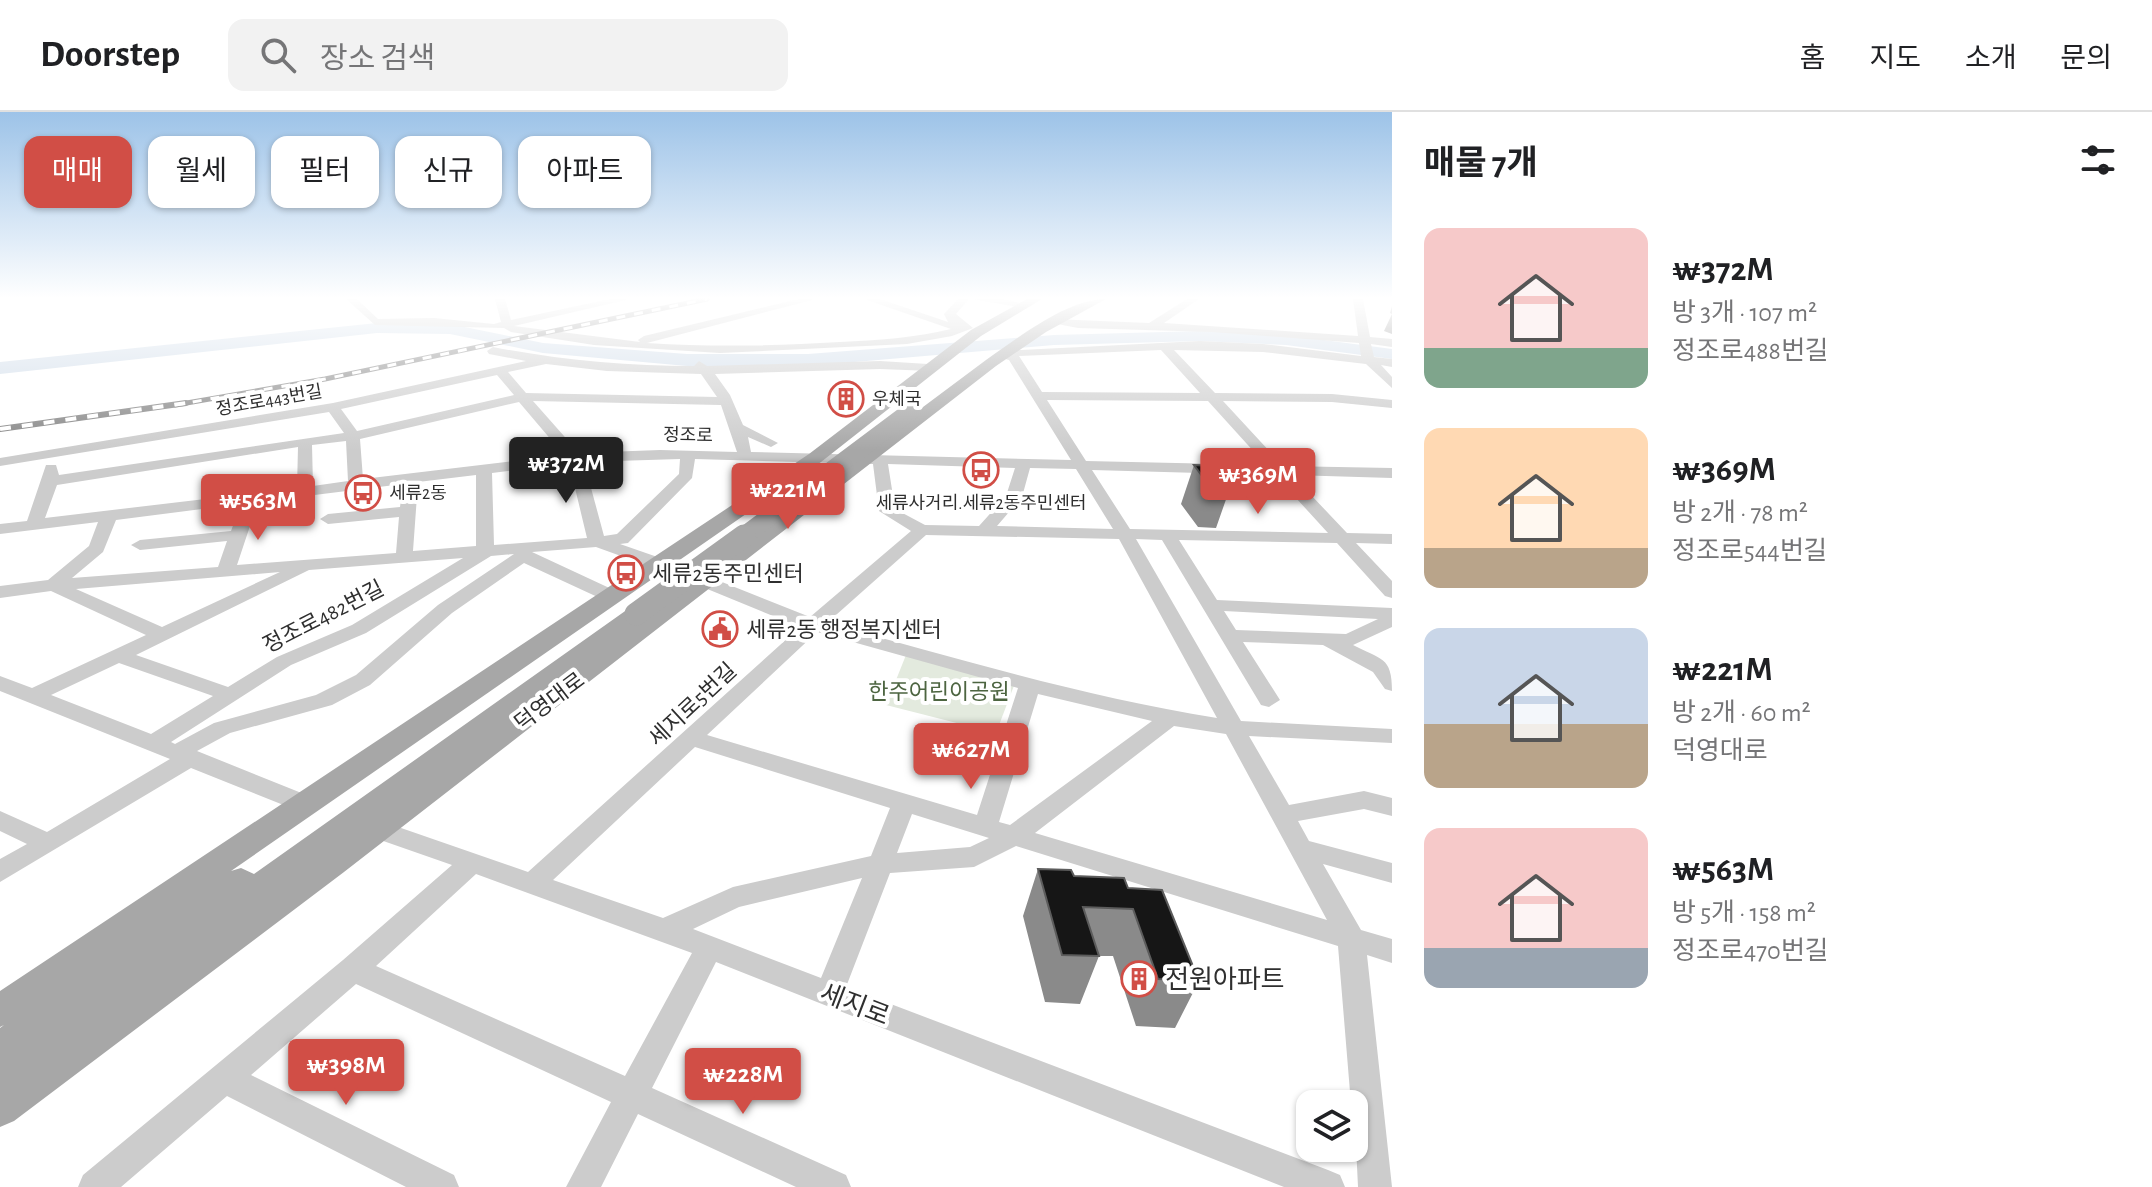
<!DOCTYPE html>
<html lang="ko">
<head>
<meta charset="utf-8">
<style>
	:root { --surface:#fff; --page:#f2f2f2; --text:#202124; --muted:#757577; --line:#e0e0e0; --accent:#d14e46 }
	body { margin:0; font-family:"Alegreya Sans","Noto Sans KR",sans-serif; background:var(--page); color:var(--text); height:100vh; display:flex; flex-direction:column; font-size:30px; white-space:nowrap }
	* { box-sizing:border-box; margin:0 }
	p { font-size:26px; color:var(--muted) }
	.icon { flex:none; width:44px; height:44px; fill:none; stroke:currentColor; stroke-width:2; stroke-linecap:round; stroke-linejoin:round }
	.map { position:relative; flex:1; overflow:hidden }
	.details { display:flex; flex-direction:column; background:var(--surface); width:760px }
	.details>* { flex:none }
	.banner { position:absolute; left:24px; top:24px; width:760px; height:72px; display:flex; gap:16px }
	.controls { position:absolute; left:1296px; top:978px; display:grid; gap:16px }
	.controls a { display:grid; place-items:center; width:72px; height:72px; border-radius:16px; background:var(--surface); box-shadow:0 2px 6px #0004; font-size:40px }
	.price { position:absolute; translate:-50% -68px; padding:0 18px; border-radius:8px; background:var(--accent); color:#fff; font-size:26px; line-height:52px; filter:drop-shadow(0 2px 4px #0008) }
	.price::after { content:''; position:absolute; left:50%; top:48px; width:24px; height:18px; margin-left:-12px; background:inherit; clip-path:polygon(0 0,100% 0,50% 100%) }
	.price.on { background:#222; color:#fff }
	ul { padding:0; list-style:none }
	li { display:flex; align-items:center; gap:24px; height:200px; padding:0 32px }
	li span { display:grid; place-items:center; flex:none; width:224px; height:160px; border-radius:16px; color:#555 }
	li>.icon { margin-inline-start:auto }
	span .icon { width:96px; height:96px; fill:#fffc; stroke-width:1 }
	li b { font-size:34px }
	h2 { display:flex; justify-content:space-between; align-items:center; height:96px; padding:0 32px; font-size:34px }
	.tag { padding:0 28px; border-radius:16px; background:var(--surface); box-shadow:0 2px 6px #0004; font-size:28px; line-height:72px }
	.tag.on { background:var(--accent); color:#fff }
	header { display:flex; align-items:center; gap:48px; box-sizing:border-box; height:112px; padding:0 40px; background:var(--surface); border-bottom:2px solid var(--line) }
	header strong { font-size:38px }
	nav { display:flex; gap:44px; margin-inline-start:auto; font-size:28px }
	.search { width:560px; height:72px; background:var(--page); display:flex; align-items:center; gap:20px; box-sizing:border-box; padding:0 28px; border-radius:16px; color:var(--muted); font-size:30px }
	main { display:flex; flex:1; min-height:0 }
	.map>svg:first-child { display:block }
	.green { fill:#e3eade }
	.lines { fill:none; stroke-linecap:round; stroke-linejoin:round }
	.river { fill:#cddae8; fill-rule:evenodd }
	.minor { fill:#ccc; fill-rule:evenodd }
	.major { fill:#a7a7a7; fill-rule:evenodd }
	.rail-far1-casing { stroke:#848484; stroke-width:5 }
	.rail-casing { stroke:#848484; stroke-width:6 }
	.rail-far1 { stroke:#fff; stroke-width:3; stroke-dasharray:9; stroke-linecap:butt }
	.rail { stroke:#fff; stroke-width:4; stroke-dasharray:11; stroke-linecap:butt }
	.major-bridge-far1 { stroke:#a7a7a7; stroke-width:18 }
	.major-bridge { stroke:#a7a7a7; stroke-width:23 }
	.wall { fill:#8a8a8a }
	.building { fill:#161616; stroke:#5c5c5c; stroke-width:2 }
	.labels { text-anchor:middle; stroke-width:8; stroke-linejoin:round; paint-order:stroke }
	.far-poi-label { font-size:18px; fill:#2f2f2f; stroke:#fff; text-anchor:start }
	.far-street-label { font-size:18px; fill:#2f2f2f; stroke:#fff }
	.poi-label { font-size:22px; fill:#2f2f2f; stroke:#fff; text-anchor:start }
	.street-label { font-size:22px; fill:#2f2f2f; stroke:#fff }
	.park-label { font-size:22px; fill:#4d6541; stroke:#fff }
	.near-poi-label { font-size:26px; fill:#2f2f2f; stroke:#fff; text-anchor:start }
	.near-street-label { font-size:26px; fill:#2f2f2f; stroke:#fff }
</style>
</head>
<body>
<header>
<strong>Doorstep</strong>
<div class="search"><svg class="icon" aria-label="search" viewBox="0 0 24 24"><circle cx="10" cy="10" r="6"/><path d="M15 15l6 6"/></svg>장소 검색</div>
<nav><a>홈</a><a>지도</a><a>소개</a><a>문의</a></nav>
</header>
<main>
<div class="map">
<svg width="1392" height="1075" viewBox="0 0 1392 1075">
	<rect width="100%" height="100%" fill="#fff"/>
	<path class="green" d="M906 543 1015 571 996 621 886 593Z"/>
	<g class="lines">
		<path class="river" d="M377 211 450 212 543 231 687 242H808L1054 223 1200 219 1286 223 1392 237V247L1286 233 1200 229 1054 233 808 254H687L543 241 450 222 377 221 0 262V250Z"/>
		<path class="minor" d="M346 187H357L378 207 434 206 494 212 501 210 495 187H505L511 208 610 187H630L514 214 640 230 638 228 644 224 798 187H816L647 231C711 235 775 234 840 230 877 228 915 226 951 217L864 187H880L948 210 944 202 958 187H969L956 202 973 216 952 224 907 232 720 241 594 233 511 220 504 216 375 213Z
			M972 187H1003L1029 193 1024 196Z
			M1187 187H1199L1164 211 1358 224 1353 187H1363L1370 225 1392 227V235L1371 232 1374 245 1392 247V255L1381 253 1392 265V276L1366 252 1263 240 1174 238 1215 281 1332 282 1392 288V296L1332 290 1223 289 1283 354 1392 356V366L1292 363 1347 421 1392 422V432L1356 431 1392 469V486L1385 484 1337 431 1179 428 1217 488 1392 496V515L1353 533C1381 548 1392 544 1392 579L1385 577 1373 560 1323 533 1243 530 1280 588 1269 595 1261 593 1162 428 1136 427 1241 609 1392 617V631L1249 624 1289 693 1364 679 1392 686V704L1364 697 1298 709 1309 729 1392 751V771L1323 752 1361 818 1392 827V851L1367 843 1392 1075H1358L1354 992H1351L1338 834 1016 734 974 755 890 761 846 875 1328 1058 1340 1063 1345 1075H1284L716 850 652 976 846 1063 851 1075H796L638 1002 601 1075H566L611 990 356 872 251 963 454 1063 459 1075H406L227 984 121 1075H78L83 1063 343 848 452 753 369 724 366 717 369 710 378 708 528 760 800 515 700 474 697 470 700 466H712L810 505 911 419 879 399 873 352 695 347 692 366 628 431 620 432 666 448 669 452 666 456H654L596 435 532 440 618 480 620 484 618 488H604L524 451 452 501 370 573 332 593 230 621 197 639 314 686 317 692 314 698 305 701 296 698 191 656 0 770V747L27 732 0 719V699L47 720 170 647 0 579V564L32 576 146 523 51 479 0 486V474L48 468 89 434 98 410 0 422V412L27 409 46 353H56L59 363 344 321 329 300 0 354V346L333 291 526 249 489 242 487 239 493 235C559 248 626 254 694 254L699 249 707 254 880 249 928 252 934 256 932 259 880 257 715 262 730 283 743 313 778 331 771 335 748 325 751 340 1071 348 1009 248 999 245V239L1200 229 1263 232 1361 244 1359 231 1212 220 1078 216 1047 210 1053 207 1149 211ZM1161 238 1200 281 1042 280 1019 244ZM546 252 607 259 701 262 717 285 526 281 508 260ZM497 263 514 283 357 319 341 297ZM1047 288 1208 289 1266 353 1086 349ZM533 289 721 293 737 340 660 338 579 341ZM519 290 564 343 363 367 360 327ZM346 329 348 369 313 374 312 333ZM298 335 297 376 45 406 57 373ZM680 347 679 362 617 422 604 424 584 350ZM569 351 587 426 494 433 492 361ZM888 352 1015 356 1006 384 979 414 925 413 895 397ZM1030 356 1076 357 1113 417 997 414 1022 385ZM1092 358 1275 363 1328 421 1130 417ZM476 363V434L413 439 418 370ZM403 372 400 395 328 402 320 407 328 412 399 405 396 441 237 453 258 390ZM241 392 231 419 140 428 131 433 140 438 227 429 218 455 72 466 103 440 116 408ZM926 423 1119 427 1217 606C1085 585 956 546 827 511ZM514 442 438 493 356 563 316 583 214 611 175 632 171 630 291 553 366 521 491 444ZM463 446 352 513 277 545 228 575 136 543 309 458ZM280 460 162 515 76 477ZM1224 499 1378 507 1346 522 1236 518ZM817 520 1018 576 977 703 707 623ZM119 551 213 584 151 622 51 583ZM1038 582 1152 609 1010 713 999 710ZM1174 614 1226 622 1327 808 1035 721ZM695 635 890 696 871 744 733 775 663 806 553 768ZM912 702 989 726 970 735 897 741ZM476 762 692 841 625 964 376 854ZM862 766 821 866 693 817 739 795Z"/>
		<path class="major" d="M1027 187H1042L981 224 821 350 231 759 241 756 254 762 628 497 636 495 647 501 986 248C1018 226 1067 187 1106 187L1046 220 996 254 344 760 14 1009 0 1015V916L4 913 0 915V879L809 342 971 218Z"/>
		<defs>
			<path id="rail-far1" d="M175 293 325 267 707 187"/>
			<path id="rail" d="M0 317 186 291"/>
		</defs>
		<use href="#rail-far1" class="rail-far1-casing"/>
		<use href="#rail" class="rail-casing"/>
		<use href="#rail-far1" class="rail-far1"/>
		<use href="#rail" class="rail"/>
		<path class="major-bridge-far1" d="M741 426 912 298"/>
		<path class="major-bridge" d="M636 502 744 424"/>
	</g>
	<path class="wall" d="M1392 194V222L1384 219 1392 202 1390 201Z
		M1194 353 1230 376 1216 416 1198 415 1181 392Z
		M1038 757 1128 776 1199 869 1175 916 1136 914 1113 844H1099L1080 892 1045 890 1023 804Z"/>
	<path class="building" d="M1194 353 1212 354 1230 376H1211Z
		M1038 757 1071 758 1074 764 1124 766 1128 776 1162 778 1199 869 1158 867 1133 797 1083 795 1099 844 1062 843Z"/>
	<linearGradient id="sky" x2="0" y2="1"><stop stop-color="#9dc3e8"/><stop offset="0.55" stop-color="#fff"/><stop offset="1" stop-color="#fff" stop-opacity="0"/></linearGradient>
	<rect width="1392" height="338" fill="url(#sky)"/>
	<defs>
		<symbol id="building-ring" viewBox="-11 -11 22 22"><circle r="9.5" fill="#fff" stroke="#d14e46" stroke-width="1.5"/><path d="M-4-6H4V6H1V3H-1V6H-4ZM-2.5-4.3h1.7v1.8h-1.7ZM.8-4.3h1.7v1.8H.8ZM-2.5-1h1.7V.8h-1.7ZM.8-1h1.7V.8H.8Z" fill="#d14e46"/></symbol>
		<symbol id="bus-ring" viewBox="-11 -11 22 22"><circle r="9.5" fill="#fff" stroke="#d14e46" stroke-width="1.5"/><path d="M-5-6H5V4H4V6H2V4H-2V6H-4V4H-5ZM-3.5-4V0h7V-4ZM-3.5 1.2v1.5H-2V1.2ZM2 1.2v1.5H3.5V1.2Z" fill="#d14e46"/></symbol>
		<symbol id="civic-ring" viewBox="-11 -11 22 22"><circle r="9.5" fill="#fff" stroke="#d14e46" stroke-width="1.5"/><path d="M-.6-6.5H3V-4.5H.6V-3L4-1V1h2V6H-6V1h2V-1L-.6-3ZM-1.2 2.5V6h2.4V2.5Z" fill="#d14e46"/></symbol>
	</defs>
	<g fill-rule="evenodd">
		<use href="#building-ring" x="826" y="267" width="40" height="40"/>
		<use href="#bus-ring" x="961" y="338" width="40" height="40"/>
		<use href="#bus-ring" x="343" y="361" width="40" height="40"/>
		<use href="#bus-ring" x="606" y="441" width="40" height="40"/>
		<use href="#civic-ring" x="700" y="497" width="40" height="40"/>
		<use href="#building-ring" x="1119" y="847" width="40" height="40"/>
	</g>
	<g class="labels">
		<g class="far-poi-label">
			<text x="872" y="293">우체국</text>
			<text x="389" y="387">세류2동</text>
			<text x="981" y="397" text-anchor="middle">세류사거리.세류2동주민센터</text>
		</g>
		<g class="far-street-label">
			<text transform="translate(269 288) rotate(-10)" y="6">정조로443번길</text>
			<text transform="translate(688 323) rotate(1)" y="6">정조로</text>
		</g>
		<g class="poi-label">
			<text x="652" y="469">세류2동주민센터</text>
			<text x="746" y="525">세류2동 행정복지센터</text>
		</g>
		<g class="street-label">
			<text transform="translate(323 504) rotate(-27)" y="8">정조로482번길</text>
			<text transform="translate(549 589) rotate(-37)" y="8">덕영대로</text>
			<text transform="translate(692 592) rotate(-43)" y="8">세지로5번길</text>
		</g>
		<g class="park-label">
			<text x="939" y="587">한주어린이공원</text>
		</g>
		<g class="near-poi-label">
			<text x="1165" y="876">전원아파트</text>
		</g>
		<g class="near-street-label">
			<text transform="translate(855 892) rotate(21)" y="9">세지로</text>
		</g>
	</g>
</svg>
<div class="controls">
<a><svg class="icon" aria-label="layers" viewBox="0 0 24 24"><path d="M12 4l9 5-9 5-9-5zM3 14l9 5 9-5"/></svg></a>
</div>
<b class="price on" style="left:566px;top:393px">₩372M</b>
<b class="price" style="left:1258px;top:404px">₩369M</b>
<b class="price" style="left:788px;top:419px">₩221M</b>
<b class="price" style="left:258px;top:430px">₩563M</b>
<b class="price" style="left:971px;top:679px">₩627M</b>
<b class="price" style="left:346px;top:995px">₩398M</b>
<b class="price" style="left:743px;top:1004px">₩228M</b>
<div class="banner">
<a class="tag on">매매</a>
<a class="tag">월세</a>
<a class="tag">필터</a>
<a class="tag">신규</a>
<a class="tag">아파트</a>
</div>
</div>
<section class="details">
<h2>매물 7개<svg class="icon" aria-label="filters" viewBox="0 0 24 24"><path d="M4 7h16M4 17h16"/><circle cx="9" cy="7" r="2"/><circle cx="15" cy="17" r="2"/></svg></h2>
<ul>
<li><span style="background:linear-gradient(#f6c9c9 75%,#7fa58c 0)"><svg class="icon" aria-label="home" viewBox="0 0 24 24"><path d="M3 11l9-7 9 7M6 9v11h12V9"/></svg></span><div><b>₩372M</b><p>방 3개 · 107 m²</p><p>정조로488번길</p></div></li>
<li><span style="background:linear-gradient(#ffd9b3 75%,#b9a48a 0)"><svg class="icon" aria-label="home" viewBox="0 0 24 24"><path d="M3 11l9-7 9 7M6 9v11h12V9"/></svg></span><div><b>₩369M</b><p>방 2개 · 78 m²</p><p>정조로544번길</p></div></li>
<li><span style="background:linear-gradient(#c9d6e8 60%,#b9a48a 0)"><svg class="icon" aria-label="home" viewBox="0 0 24 24"><path d="M3 11l9-7 9 7M6 9v11h12V9"/></svg></span><div><b>₩221M</b><p>방 2개 · 60 m²</p><p>덕영대로</p></div></li>
<li><span style="background:linear-gradient(#f6c9c9 75%,#9aa5b1 0)"><svg class="icon" aria-label="home" viewBox="0 0 24 24"><path d="M3 11l9-7 9 7M6 9v11h12V9"/></svg></span><div><b>₩563M</b><p>방 5개 · 158 m²</p><p>정조로470번길</p></div></li>
</ul>
</section>
</main>
</body>
</html>
